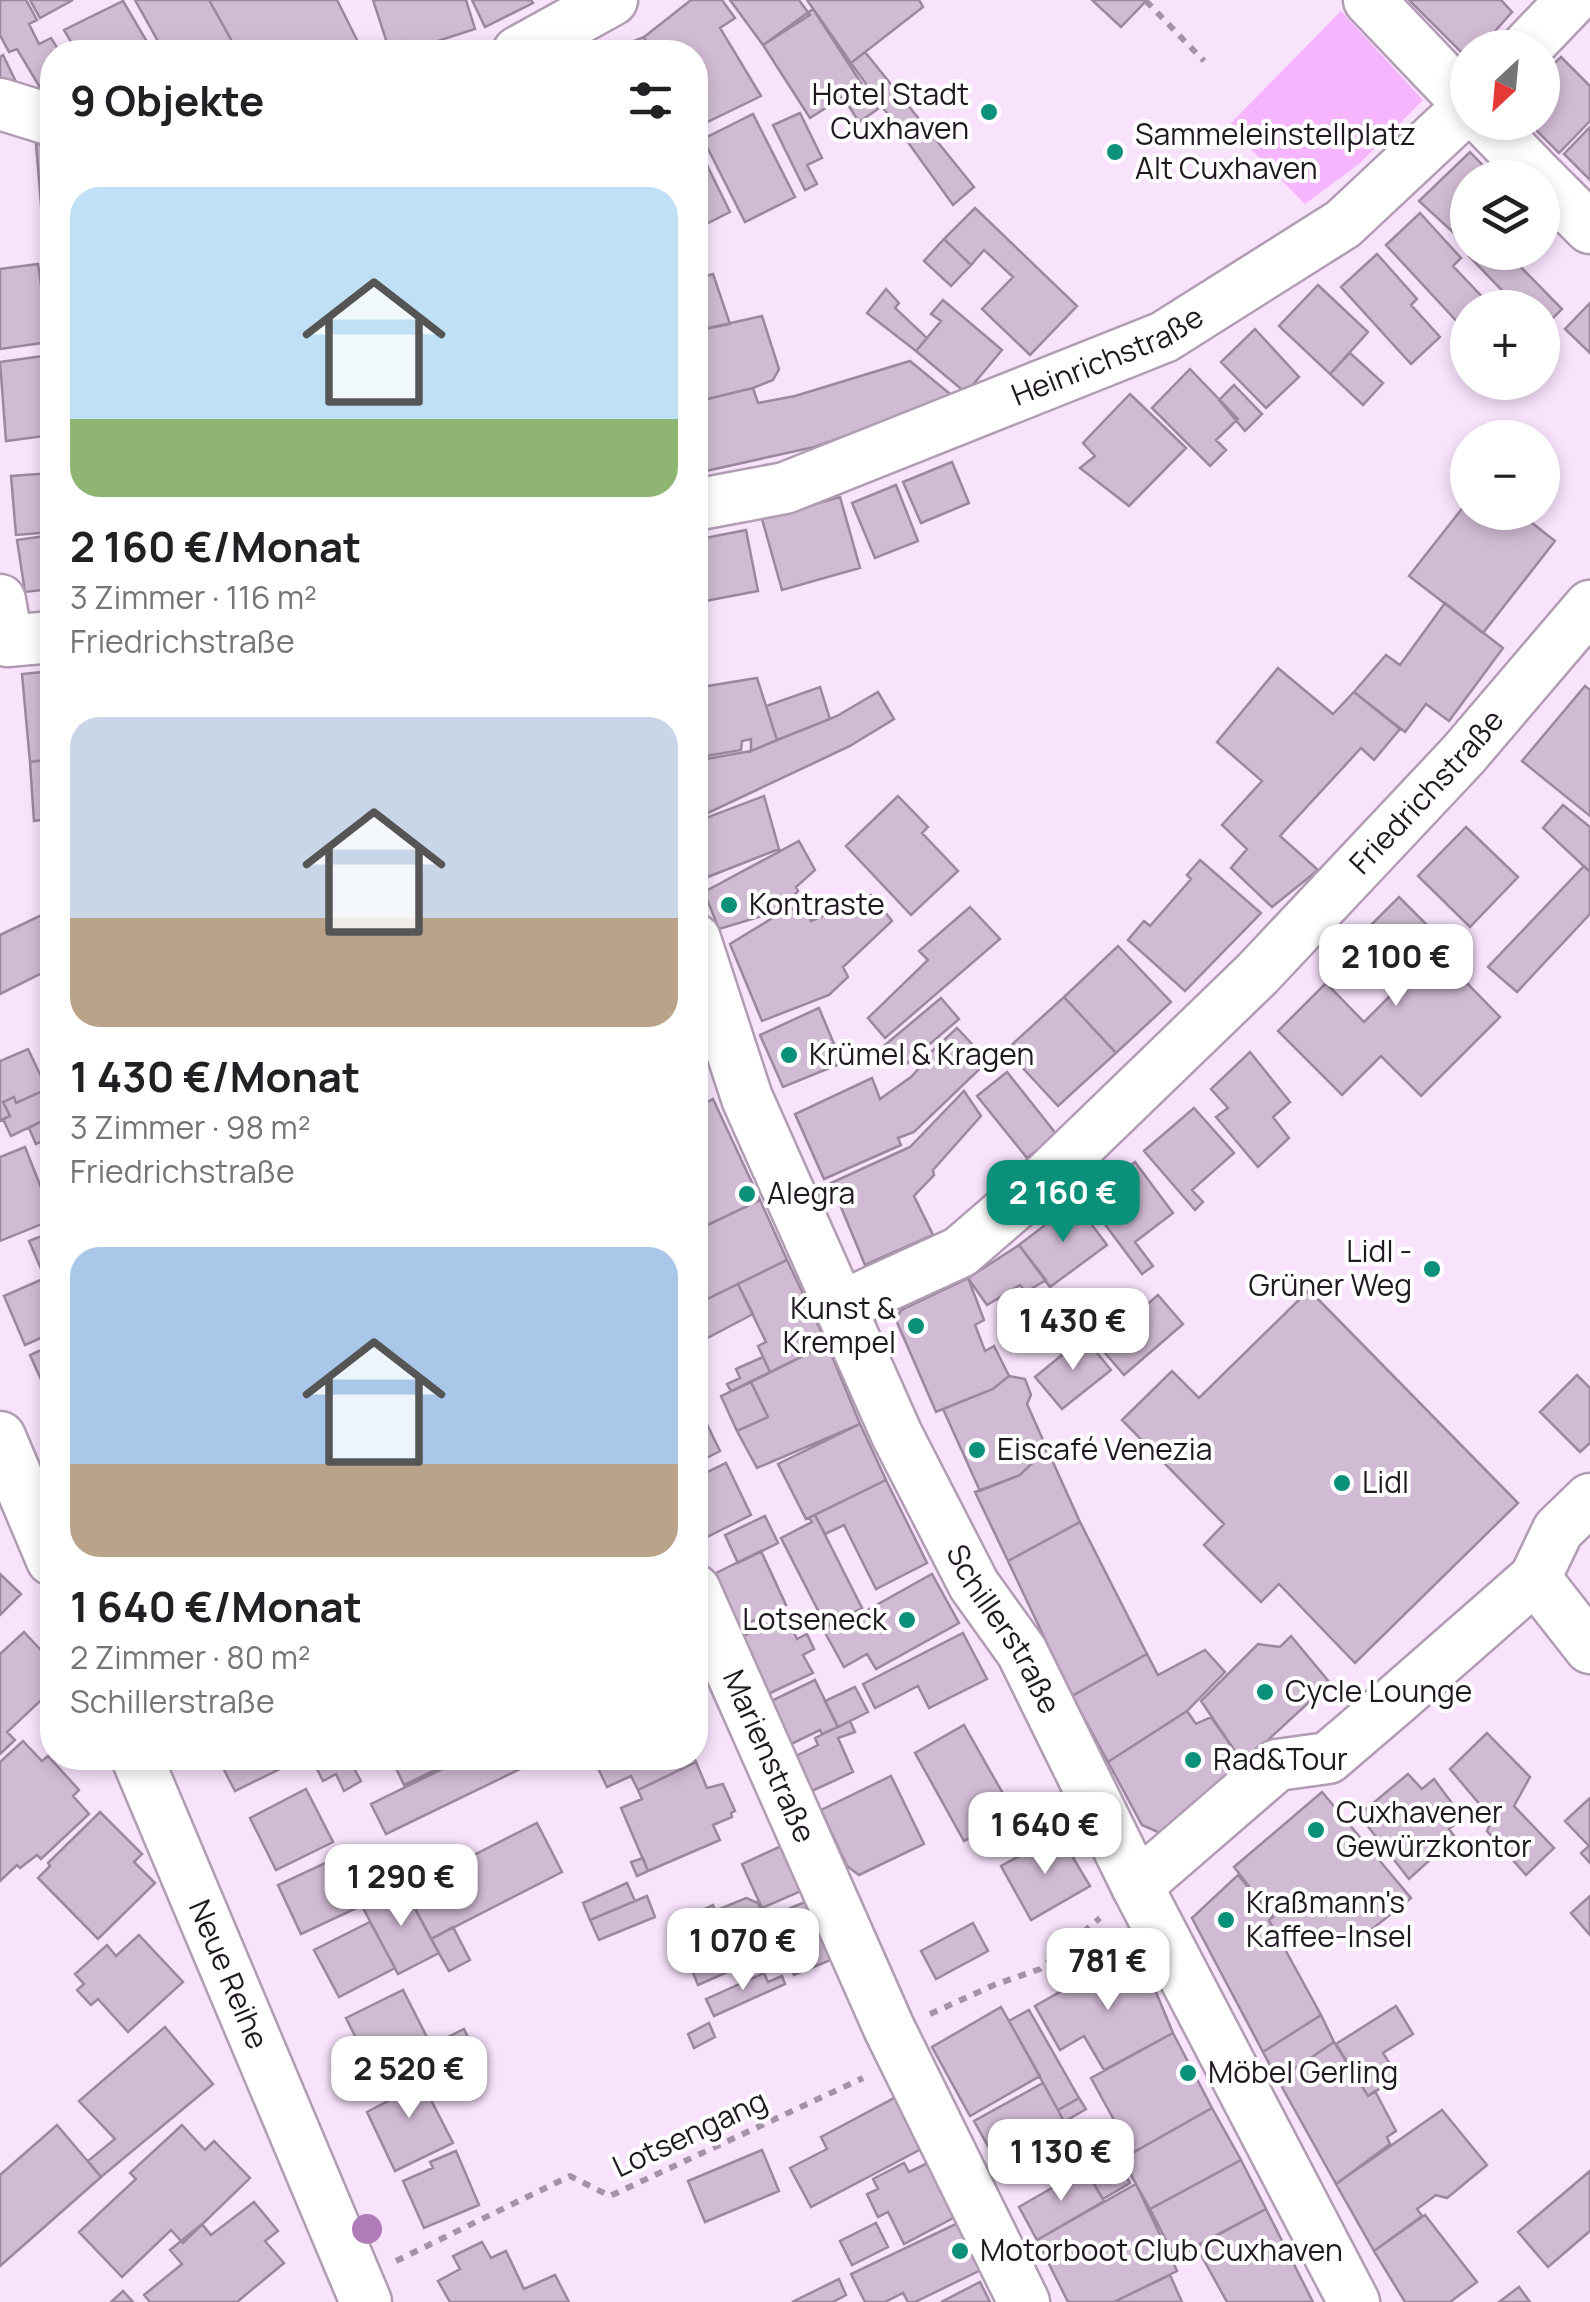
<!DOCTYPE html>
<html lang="de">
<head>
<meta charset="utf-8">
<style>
	:root { --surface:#fff; --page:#f6f6f6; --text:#202124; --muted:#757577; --accent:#0b917a }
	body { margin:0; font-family:Manrope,sans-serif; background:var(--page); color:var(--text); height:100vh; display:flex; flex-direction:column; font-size:38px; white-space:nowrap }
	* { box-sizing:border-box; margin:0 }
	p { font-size:32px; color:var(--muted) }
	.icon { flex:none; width:55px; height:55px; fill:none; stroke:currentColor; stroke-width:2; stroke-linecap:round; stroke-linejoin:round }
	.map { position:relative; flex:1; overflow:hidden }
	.details { position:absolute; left:40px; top:40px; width:668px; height:1730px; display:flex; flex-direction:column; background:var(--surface); border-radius:40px; box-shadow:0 5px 15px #0003 }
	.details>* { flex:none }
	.needle { width:65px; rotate:206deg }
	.tools { position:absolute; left:1450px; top:30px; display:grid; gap:20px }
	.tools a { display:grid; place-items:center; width:110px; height:110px; border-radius:50%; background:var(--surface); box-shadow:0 5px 15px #0003; font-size:50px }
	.price { position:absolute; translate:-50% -85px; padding:0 22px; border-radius:20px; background:#fff; color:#222; font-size:32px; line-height:65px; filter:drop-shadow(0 2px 5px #0008) }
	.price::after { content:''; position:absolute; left:50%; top:60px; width:30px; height:22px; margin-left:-15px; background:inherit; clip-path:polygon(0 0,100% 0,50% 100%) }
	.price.current { background:var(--accent); color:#fff }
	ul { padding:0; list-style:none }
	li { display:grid; align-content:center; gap:20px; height:530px; padding:0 30px }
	li span { display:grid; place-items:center; height:310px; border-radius:30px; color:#555 }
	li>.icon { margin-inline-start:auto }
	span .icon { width:180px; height:180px; fill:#fffc; stroke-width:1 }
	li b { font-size:42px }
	h2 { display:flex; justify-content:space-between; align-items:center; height:120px; padding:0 30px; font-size:42px }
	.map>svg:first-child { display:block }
	.green { fill:#f5b5ff }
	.building { fill:#d1bbd4; stroke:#9b879e; stroke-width:2.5 }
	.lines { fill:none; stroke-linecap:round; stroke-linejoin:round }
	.street-casing { stroke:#b19cb4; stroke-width:55 }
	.path { stroke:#a493a7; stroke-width:6; stroke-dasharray:8 8; stroke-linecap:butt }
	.street { stroke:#fff; stroke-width:50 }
	.tree { fill:#af7cb7 }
	.poi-dot { fill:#0b917a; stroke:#fff; stroke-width:4 }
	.labels { text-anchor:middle; stroke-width:8; stroke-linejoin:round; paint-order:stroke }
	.poi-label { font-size:30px; fill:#211922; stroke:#fff; text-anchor:start }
	.street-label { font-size:30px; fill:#211922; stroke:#fff }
</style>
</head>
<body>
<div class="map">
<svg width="1590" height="2302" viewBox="0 0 1590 2302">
	<rect width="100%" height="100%" fill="#f8e2fc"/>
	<path class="green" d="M1341 11 1423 100 1359 164 1305 204 1228 126Z"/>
	<path class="building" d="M0 0H26L37 20 29 24 39 44 51 38 60 52H52V98L45 96 17 49 9 52 0 35Z
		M30 0H73L40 18Z
		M135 0H209L238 52H164Z
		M209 0H337L363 52H238Z
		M373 0H466L475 29 407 51 404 41 388 46Z
		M472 0H531L533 3 485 27Z
		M691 0H722L735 18 720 28 761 96 695 128V52H652L644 37Z
		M730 0H799L810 15 763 45Z
		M807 0H919L923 7 851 63Z
		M1092 0H1147L1121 27Z
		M1409 0H1501L1512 12 1480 48H1468V51L1461 52Z
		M123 1 153 52H77L64 30Z
		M813 9 878 109 859 122 843 97 810 118 763 45Z
		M644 37 652 52H606Z
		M865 52 974 187 953 205 851 63Z
		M3 55 19 88 0 81V57Z
		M1561 57 1590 86V121L1559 153 1528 122H1542V75Z
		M800 113 822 158 807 165 817 184 805 190 773 125Z
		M753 114 795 197 745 222 703 139Z
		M1590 127V180L1564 154Z
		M36 143 52 149V254H45Z
		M699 149 730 212 702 226 695 211V151Z
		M1470 152 1495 178H1468V246L1419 201Z
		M975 208 1077 306 1030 355 982 309 1013 277 984 250 971 265 944 239Z
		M1420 213 1461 258 1453 266 1488 303 1483 308H1468V322L1462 327 1386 245Z
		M944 239 971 265 951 286 924 261Z
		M1474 252H1506L1562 309 1542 329V308H1519L1469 256Z
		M1377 254 1417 299 1411 305 1440 337 1411 364 1341 287Z
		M38 264 49 342 0 349V269Z
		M713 274 730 324 695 331V279Z
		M1318 285 1368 332 1330 374 1279 326Z
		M886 289 899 303 895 308 927 338 916 351 867 313Z
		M943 300 1002 350 966 393 916 351 941 321 931 314Z
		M1590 303V353L1565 329Z
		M762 316 779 369 773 380 753 388 695 402V331Z
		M1255 329 1299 377 1266 408 1221 362Z
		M1350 353 1383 383 1363 405 1330 374Z
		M50 355 52 435 6 441 0 362Z
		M910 361 955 398 814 447 706 471 696 430 699 423 695 402 753 388 758 403 795 396Z
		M1190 369 1238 419 1216 440 1226 450 1210 466 1152 408Z
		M1234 385 1262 414 1245 431 1219 400Z
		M1130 394 1186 448 1129 506 1080 468 1095 456 1083 443Z
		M695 430 706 471 695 473Z
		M952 462 969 503 921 523 903 482Z
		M52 473V532L16 535 11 476Z
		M896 485 918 541 875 558 852 503Z
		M840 497 860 568 782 590 762 519Z
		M1468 501V512H1518L1555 541 1483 633 1409 576Z
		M746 530 758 591 695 603V540Z
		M52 535V589L25 592 17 540Z
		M1445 603 1503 648 1449 721 1426 704 1405 732 1354 692 1386 655 1400 665Z
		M1278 668 1333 714 1354 692 1400 729 1374 760 1361 748 1280 836 1318 870 1272 907 1231 868 1247 849 1222 825 1262 781 1217 742Z
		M52 671V759L30 762 22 674Z
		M757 678 777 740 751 751V739L742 741 741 750 695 758V688Z
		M1585 686 1590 690V816L1522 761Z
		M820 687 830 719 777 740 766 706Z
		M878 692 894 719 850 746 695 819V761L751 751 837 716Z
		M52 759V818L34 821 30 762Z
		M764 796 779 849 700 880 695 866V822Z
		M898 796 928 827 922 833 958 871 911 915 846 846Z
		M1563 805 1590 827V872L1543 828Z
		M1466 827 1518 877 1470 927 1418 876Z
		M799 841 815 870 796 887 798 891 779 911 719 929 704 892Z
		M1200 860 1261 913 1185 991 1128 940 1144 921 1150 926 1191 879 1187 875Z
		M1584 866 1590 872V914L1517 992 1488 967Z
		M871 895 892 921 843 967 848 977 829 995 762 1021 730 944 784 911 804 906 811 921Z
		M1399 897 1472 970 1463 979 1500 1017 1421 1096 1381 1056 1342 1095 1278 1031 1326 983 1364 1022 1394 992 1349 947Z
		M970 907 1000 939 885 1038 868 1018 928 960 919 951Z
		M52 910V968L0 994V935Z
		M1118 946 1171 1002 1116 1053 1064 997Z
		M1064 997 1116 1053 1058 1106 1006 1050Z
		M941 998 959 1019 903 1067 885 1045Z
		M819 1008 842 1063 783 1087 760 1035Z
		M957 1028 988 1061 914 1132 898 1138 901 1145 824 1179 795 1114 872 1078 880 1099 911 1077 921 1066 918 1064Z
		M28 1049 47 1089 16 1103 14 1097 3 1102 10 1116 0 1121V1061Z
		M1250 1052 1290 1102 1273 1117 1289 1138 1258 1167 1216 1117 1228 1108 1211 1089Z
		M695 1065 707 1096 695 1100Z
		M1007 1072 1057 1135 1027 1158 977 1096Z
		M47 1089 52 1101V1116L11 1136 3 1119 10 1116 3 1102 14 1097 16 1103Z
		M964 1091 981 1116 933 1170 934 1175 914 1196 933 1235 865 1265 831 1183 910 1147Z
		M713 1099 760 1200 695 1231V1108Z
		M1194 1108 1234 1153 1192 1190 1203 1202 1195 1210 1144 1151Z
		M52 1116V1136L36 1144 29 1128Z
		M25 1147 42 1190 52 1186V1220L0 1241V1157Z
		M1135 1162 1173 1213 1135 1242 1153 1266 1142 1274 1086 1199Z
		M760 1200 787 1260 695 1305V1231Z
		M1075 1202 1107 1245 1050 1287 1019 1245Z
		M52 1232V1275L45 1278 29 1241Z
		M1019 1245 1046 1280 1026 1292 1020 1285 987 1305 968 1278Z
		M787 1260 827 1344 770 1372 758 1346 766 1342 738 1284Z
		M52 1275V1333L25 1345 4 1296Z
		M968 1278 984 1320 975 1325 985 1351 994 1346 1009 1376 993 1389 936 1412 896 1320 901 1310Z
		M738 1284 753 1314 696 1344 695 1305Z
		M1309 1290 1518 1503 1355 1663 1279 1584 1261 1602 1204 1545 1224 1524 1122 1420 1172 1371 1199 1398Z
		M1158 1295 1183 1324 1124 1375 1099 1346 1105 1341 1085 1319 1110 1297 1129 1320Z
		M1084 1337 1111 1370 1062 1409 1035 1377Z
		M827 1344 860 1424 757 1468 737 1431 768 1417 751 1382Z
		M52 1345V1393L48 1395 30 1355Z
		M763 1357 770 1372 731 1391 727 1384 740 1378 736 1369Z
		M1577 1375 1590 1388V1443L1580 1452 1540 1412Z
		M1009 1376 1025 1379 1031 1395 1027 1404 1047 1449 1020 1475 980 1491 943 1409 993 1389Z
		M751 1382 768 1417 737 1431 721 1396Z
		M695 1400 720 1451 695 1464Z
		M860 1424 886 1480 806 1519 778 1464Z
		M1047 1449 1080 1522 1008 1561 975 1492 1020 1475Z
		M726 1463 751 1515 695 1543V1478Z
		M886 1480 927 1563 876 1589 844 1525 825 1534 815 1515Z
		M815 1515 862 1608 826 1626 781 1538 812 1522 809 1518Z
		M765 1516 778 1543 738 1563 725 1535Z
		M1080 1522 1147 1654 1072 1696 1008 1561Z
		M761 1551 786 1605 736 1629 710 1576Z
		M0 1574 21 1594 0 1615Z
		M932 1574 959 1623 876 1669 867 1654 844 1667 823 1629 851 1614 853 1618Z
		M785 1615 797 1639 807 1634 814 1649 803 1655 813 1673 768 1694 740 1638Z
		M24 1632 52 1662V1690L7 1732 15 1740 0 1754V1654Z
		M963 1633 987 1679 929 1708 918 1686 875 1708 863 1684Z
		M1291 1636 1330 1683 1243 1763 1201 1701 1258 1644 1280 1647Z
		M1205 1650 1225 1672 1187 1711 1108 1762 1072 1696 1147 1654 1158 1675Z
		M815 1680 838 1727 822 1734 820 1730 789 1745 769 1702Z
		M855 1687 868 1712 838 1727 825 1701Z
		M1187 1711 1196 1724 1211 1717 1243 1763 1160 1833 1142 1825 1108 1762Z
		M850 1721 855 1732 838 1738 853 1772 812 1791 796 1756 818 1745 815 1738Z
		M964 1725 1014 1813 964 1841 915 1753Z
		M1487 1733 1530 1777 1514 1806 1554 1848 1526 1875 1487 1831 1492 1819 1450 1769Z
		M23 1741 42 1761 48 1756 79 1790 73 1796 89 1814 41 1859 37 1855 20 1868 17 1865 0 1881V1762Z
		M218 1758H281L286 1766 235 1791Z
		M335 1758H348L361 1781 344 1791 336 1774 323 1781 316 1767Z
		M391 1758H460L404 1785Z
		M465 1758H543L386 1834 371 1804Z
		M593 1758H694L696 1762 638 1790 631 1776 607 1787Z
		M696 1762 707 1788 723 1784 735 1811 731 1813 732 1817 713 1825 720 1840 648 1871 621 1808 642 1799 638 1790Z
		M1408 1774 1422 1789 1434 1779 1463 1818 1449 1829 1455 1837 1409 1879 1359 1815Z
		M891 1776 924 1844 859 1875 847 1866 821 1810Z
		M306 1789 333 1842 276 1870 250 1818Z
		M1322 1792 1411 1898 1361 1938 1355 1933H1275L1269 1920 1273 1917 1234 1867Z
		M1590 1798V1863L1581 1853 1589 1846 1565 1821Z
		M100 1812 142 1854 134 1862 155 1883 98 1939 38 1878 50 1866 48 1863Z
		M537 1823 562 1872 431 1939 405 1890Z
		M1059 1834 1090 1886 1031 1920 1001 1866Z
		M788 1843 808 1888 762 1908 742 1864Z
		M351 1851 358 1867 343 1873 359 1907 301 1934 278 1885Z
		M643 1858 648 1871 637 1876 631 1862Z
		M1238 1875 1273 1917 1269 1920 1321 2015 1263 2052 1192 1918Z
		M401 1882 439 1953 398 1974 363 1908Z
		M627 1883 635 1901 590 1920 583 1903Z
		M647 1896 655 1917 599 1940 590 1920Z
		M1590 1896V1935L1571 1913Z
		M746 1898 758 1903 762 1913 682 1946 671 1925 713 1905 715 1911Z
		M812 1899 838 1957 794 1975 772 1931 766 1934 770 1945 763 1948 766 1955 698 1985 683 1948 766 1912 769 1917Z
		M370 1922 395 1968 339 1997 314 1950Z
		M973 1923 988 1951 936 1979 921 1951Z
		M453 1927 470 1960 449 1971 431 1939Z
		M139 1935 183 1982 128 2032 98 1999 91 2005 77 1990 84 1984 75 1974 107 1945 116 1956Z
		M1122 1957 1125 1964 1135 1966 1143 1961 1173 2033 1104 2070 1084 2036 1060 2050 1035 2006Z
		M764 1973 768 1982 782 1976 785 1984 714 2016 706 1999Z
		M403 1990 431 2045 374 2074 346 2018Z
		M1396 2006 1413 2034 1383 2053 1398 2077 1368 2096 1336 2044Z
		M1001 2007 1040 2076 970 2116 932 2047Z
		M1029 2010 1079 2098 1058 2110 1009 2021Z
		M1321 2015 1334 2042 1278 2080 1263 2052Z
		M709 2023 715 2037 694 2048 688 2034Z
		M165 2027 213 2084 101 2177 88 2161 115 2139 79 2101Z
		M464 2029 482 2066 445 2082 426 2072 417 2076 413 2070 381 2086 374 2074Z
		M1173 2033 1212 2108 1132 2153 1091 2078Z
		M1334 2042 1368 2096 1375 2091 1396 2131 1387 2137 1390 2144 1336 2184 1278 2080Z
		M413 2070 417 2076 426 2072 437 2095 430 2098 453 2143 395 2171 367 2112 388 2101 381 2086Z
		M1043 2083 1077 2145 1035 2168 1030 2158 1003 2173 974 2121Z
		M898 2096 925 2147 811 2207 790 2168 827 2149 821 2137Z
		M1079 2098 1086 2109 1064 2122 1058 2110Z
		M1212 2108 1241 2160 1150 2209 1122 2159Z
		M1442 2110 1487 2165 1447 2198 1436 2195 1417 2209 1422 2216 1374 2251 1336 2184Z
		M57 2125 101 2177 0 2266V2175Z
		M182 2125 205 2150 214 2141 250 2178 183 2243 171 2230 122 2277 79 2232 136 2179 130 2173Z
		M1105 2141 1130 2183 1103 2199 1078 2157Z
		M762 2150 779 2191 705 2222 688 2181Z
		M456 2151 479 2205 424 2228 403 2181 433 2168 430 2162Z
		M1241 2160 1266 2209 1175 2258 1150 2209Z
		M930 2162 957 2216 904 2244 888 2212 878 2217 867 2194 878 2189 873 2179 904 2163 909 2172Z
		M1085 2169 1104 2201 1037 2240 1019 2207Z
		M1590 2171V2231L1548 2267 1518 2232Z
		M1136 2184 1177 2271 1114 2302H1068L1037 2240Z
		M254 2202 278 2231 265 2241 284 2263 237 2302H150L144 2295 182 2264 170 2250 202 2224 211 2235Z
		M1266 2209 1313 2302H1227L1196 2246Z
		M1425 2215 1477 2282 1450 2302H1405L1374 2251Z
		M960 2222 983 2269 915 2302H908L903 2293 885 2302H865L851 2274Z
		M876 2223 888 2247 852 2265 840 2241Z
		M482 2242 491 2258 506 2251 524 2289 555 2275 569 2302H450L438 2281 460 2269 453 2256Z
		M1170 2275 1182 2302H1114Z
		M839 2279 846 2295 833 2302H792Z
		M980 2282 990 2302H941Z
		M1519 2287 1530 2302H1499Z
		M123 2291 133 2302H111Z"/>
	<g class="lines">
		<defs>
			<g id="street">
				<path d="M1369 0 1468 104"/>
				<path d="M1526 48 1572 0"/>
				<path d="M518 52 612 0"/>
				<path d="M0 104 52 120"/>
				<path d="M1486 122 1540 178"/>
				<path d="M1542 180 1590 228"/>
				<path id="s1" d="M695 505 785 488 1164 337 1343 224 1468 107"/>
				<path d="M0 600 7 641 52 637"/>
				<path id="s2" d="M695 939 747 1098 897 1435 974 1585 1022 1652 1137 1886 1354 2302"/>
				<path id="s3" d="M840 1307 960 1252 1048 1176 1257 974 1463 755 1590 606"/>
				<path d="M0 1437 52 1560"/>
				<path d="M1535 1578 1590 1648"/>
				<path id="s4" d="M695 1590 889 2028 1024 2302"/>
				<path id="s5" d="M137 1758 366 2302"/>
				<path d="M1137 1886 1277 1765 1328 1758 1397 1699 1535 1578 1558 1530 1590 1499"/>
			</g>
		</defs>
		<use href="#street" class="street-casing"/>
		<path class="path" d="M1146 1 1204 61
			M930 2014 994 1985 1040 1969 1100 1918
			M396 2261 570 2176 610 2196 863 2078"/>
		<use href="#street" class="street"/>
	</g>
	<circle class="tree" cx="367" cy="2229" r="15"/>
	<g class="poi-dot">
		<circle cx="989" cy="112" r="10"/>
		<circle cx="1115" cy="152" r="10"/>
		<circle cx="729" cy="905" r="10"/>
		<circle cx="789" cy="1055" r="10"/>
		<circle cx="747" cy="1194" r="10"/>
		<circle cx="1432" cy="1269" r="10"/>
		<circle cx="916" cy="1326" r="10"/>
		<circle cx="977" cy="1450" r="10"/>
		<circle cx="1342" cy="1483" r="10"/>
		<circle cx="907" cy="1620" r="10"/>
		<circle cx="1265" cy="1692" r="10"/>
		<circle cx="1193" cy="1760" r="10"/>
		<circle cx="1316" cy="1830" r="10"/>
		<circle cx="1226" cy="1920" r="10"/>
		<circle cx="1188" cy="2073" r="10"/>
		<circle cx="960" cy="2251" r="10"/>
	</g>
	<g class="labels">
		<g class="poi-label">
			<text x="969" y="105" text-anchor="end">Hotel Stadt<tspan x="969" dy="34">Cuxhaven</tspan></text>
			<text x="1135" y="145">Sammeleinstellplatz<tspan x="1135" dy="34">Alt Cuxhaven</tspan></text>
			<text x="749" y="915">Kontraste</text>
			<text x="809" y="1065">Krümel &amp; Kragen</text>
			<text x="767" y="1204">Alegra</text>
			<text x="1412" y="1262" text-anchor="end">Lidl -<tspan x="1412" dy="34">Grüner Weg</tspan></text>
			<text x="896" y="1319" text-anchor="end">Kunst &amp;<tspan x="896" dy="34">Krempel</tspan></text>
			<text x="997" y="1460">Eiscafé Venezia</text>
			<text x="1362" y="1493">Lidl</text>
			<text x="887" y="1630" text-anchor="end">Lotseneck</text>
			<text x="1285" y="1702">Cycle Lounge</text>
			<text x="1213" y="1770">Rad&amp;Tour</text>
			<text x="1336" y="1823">Cuxhavener<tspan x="1336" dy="34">Gewürzkontor</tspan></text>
			<text x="1246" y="1913">Kraßmann's<tspan x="1246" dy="34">Kaffee-Insel</tspan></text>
			<text x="1208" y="2083">Möbel Gerling</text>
			<text x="980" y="2261">Motorboot Club Cuxhaven</text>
		</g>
		<g class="street-label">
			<text dy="10" stroke="none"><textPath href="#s1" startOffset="440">Heinrichstraße</textPath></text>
			<text dy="10" stroke="none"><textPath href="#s3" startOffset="788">Friedrichstraße</textPath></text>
			<text dy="10" stroke="none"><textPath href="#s2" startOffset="758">Schillerstraße</textPath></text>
			<text dy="10" stroke="none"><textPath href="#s4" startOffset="182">Marienstraße</textPath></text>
			<text dy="10" stroke="none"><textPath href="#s5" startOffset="235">Neue Reihe</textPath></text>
			<text transform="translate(690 2134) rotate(-25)" y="10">Lotsengang</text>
		</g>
	</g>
</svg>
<div class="tools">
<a><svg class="needle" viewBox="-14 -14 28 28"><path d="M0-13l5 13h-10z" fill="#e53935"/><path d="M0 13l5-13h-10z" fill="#757577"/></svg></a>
<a><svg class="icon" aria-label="layers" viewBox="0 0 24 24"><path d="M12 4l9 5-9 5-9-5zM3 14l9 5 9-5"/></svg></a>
<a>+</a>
<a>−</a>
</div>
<b class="price" style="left:1396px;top:1009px">2 100 €</b>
<b class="price current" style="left:1063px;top:1245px">2 160 €</b>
<b class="price" style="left:1073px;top:1373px">1 430 €</b>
<b class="price" style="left:1045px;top:1877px">1 640 €</b>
<b class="price" style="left:401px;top:1929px">1 290 €</b>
<b class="price" style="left:743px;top:1993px">1 070 €</b>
<b class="price" style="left:1108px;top:2013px">781 €</b>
<b class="price" style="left:409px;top:2121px">2 520 €</b>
<b class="price" style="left:1061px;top:2204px">1 130 €</b>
<section class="details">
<h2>9 Objekte<svg class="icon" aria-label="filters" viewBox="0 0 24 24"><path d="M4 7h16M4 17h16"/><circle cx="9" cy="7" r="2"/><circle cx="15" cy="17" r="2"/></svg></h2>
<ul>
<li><span style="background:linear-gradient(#bfe0f5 75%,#8fb573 0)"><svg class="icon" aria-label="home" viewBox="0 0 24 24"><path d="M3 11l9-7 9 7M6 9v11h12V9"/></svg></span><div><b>2 160 €/Monat</b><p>3 Zimmer · 116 m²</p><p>Friedrichstraße</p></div></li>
<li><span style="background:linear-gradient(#c9d6e8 65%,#b9a48a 0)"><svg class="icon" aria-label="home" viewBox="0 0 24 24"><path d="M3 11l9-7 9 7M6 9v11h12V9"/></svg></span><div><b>1 430 €/Monat</b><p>3 Zimmer · 98 m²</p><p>Friedrichstraße</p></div></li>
<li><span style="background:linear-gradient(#a9c7e8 70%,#b9a48a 0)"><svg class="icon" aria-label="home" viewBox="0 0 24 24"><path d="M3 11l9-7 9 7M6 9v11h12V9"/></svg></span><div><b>1 640 €/Monat</b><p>2 Zimmer · 80 m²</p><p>Schillerstraße</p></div></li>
</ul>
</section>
</div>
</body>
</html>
